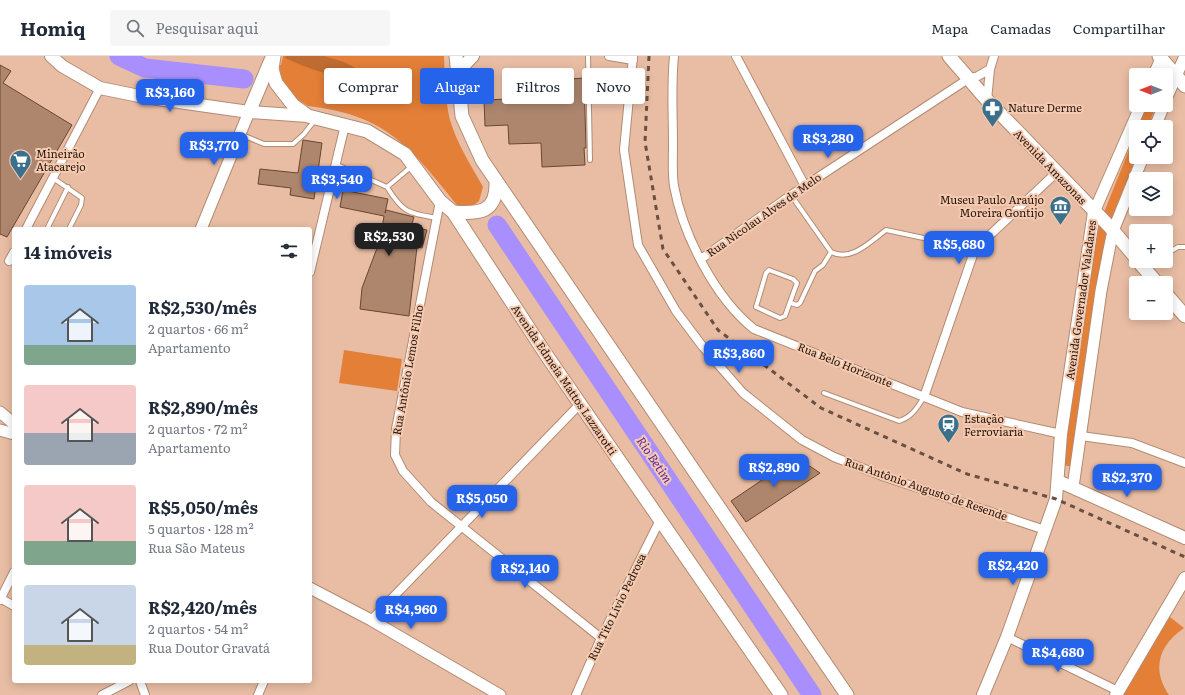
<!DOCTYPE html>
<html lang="pt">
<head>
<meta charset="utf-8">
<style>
	:root { --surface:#fff; --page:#f6f6f7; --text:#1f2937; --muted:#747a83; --line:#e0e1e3; --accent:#2563eb }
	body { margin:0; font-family:Literata,serif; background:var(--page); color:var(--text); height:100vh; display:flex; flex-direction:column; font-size:15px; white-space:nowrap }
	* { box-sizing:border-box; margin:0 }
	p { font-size:13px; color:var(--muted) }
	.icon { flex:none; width:22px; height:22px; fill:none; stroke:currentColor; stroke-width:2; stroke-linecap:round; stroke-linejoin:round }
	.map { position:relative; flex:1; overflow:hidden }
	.drawer { position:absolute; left:12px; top:171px; width:300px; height:456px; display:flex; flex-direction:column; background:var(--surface); border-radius:4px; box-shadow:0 2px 10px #0003 }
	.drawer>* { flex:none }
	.hud { position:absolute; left:324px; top:12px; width:380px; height:36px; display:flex; gap:8px }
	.needle { width:26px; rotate:270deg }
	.controls { position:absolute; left:1129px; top:12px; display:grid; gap:8px }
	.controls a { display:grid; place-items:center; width:44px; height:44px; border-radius:4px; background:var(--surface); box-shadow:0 2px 10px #0003; font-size:20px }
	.price { position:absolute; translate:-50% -34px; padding:0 9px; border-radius:8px; background:var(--accent); color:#fff; font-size:13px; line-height:26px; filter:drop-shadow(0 1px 2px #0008) }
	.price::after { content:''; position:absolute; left:50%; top:24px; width:12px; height:9px; margin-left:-6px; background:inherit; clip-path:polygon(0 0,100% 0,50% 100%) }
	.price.current { background:#222; color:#fff }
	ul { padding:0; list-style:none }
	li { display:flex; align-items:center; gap:12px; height:100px; padding:0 12px }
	li span { display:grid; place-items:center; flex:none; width:112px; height:80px; border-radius:4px; color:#555 }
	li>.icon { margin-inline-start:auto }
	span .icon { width:48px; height:48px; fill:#fffc; stroke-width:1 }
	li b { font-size:17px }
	h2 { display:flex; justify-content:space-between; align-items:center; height:48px; padding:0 12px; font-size:17px }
	.chip { padding:0 14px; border-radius:4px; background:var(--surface); box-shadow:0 2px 10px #0003; font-size:14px; line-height:36px }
	.chip.current { background:var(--accent); color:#fff }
	header { display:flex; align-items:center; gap:24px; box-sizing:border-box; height:56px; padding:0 20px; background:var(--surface); border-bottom:1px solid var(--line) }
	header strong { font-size:19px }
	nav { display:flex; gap:22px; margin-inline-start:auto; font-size:14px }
	.search { width:280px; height:36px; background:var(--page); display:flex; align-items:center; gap:10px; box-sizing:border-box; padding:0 14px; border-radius:4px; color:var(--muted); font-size:15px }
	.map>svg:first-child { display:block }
	.green { fill:#e47f38 }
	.forest { fill:#bf6c32 }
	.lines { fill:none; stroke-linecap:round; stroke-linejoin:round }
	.river { stroke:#a98efe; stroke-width:19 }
	.building { fill:#ae866e; stroke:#6a4630 }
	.service-casing { stroke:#b38b73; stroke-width:6 }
	.minor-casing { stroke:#b38b73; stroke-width:10 }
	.tertiary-casing { stroke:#b38b73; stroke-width:13 }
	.secondary-casing { stroke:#b38b73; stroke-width:14 }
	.primary-casing { stroke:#b38b73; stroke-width:15 }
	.service { stroke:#fff; stroke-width:4 }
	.minor { stroke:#fff; stroke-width:8 }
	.tertiary { stroke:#fff; stroke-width:11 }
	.secondary { stroke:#fff; stroke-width:12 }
	.primary { stroke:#fff; stroke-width:13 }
	.rail { stroke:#695042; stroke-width:3; stroke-dasharray:5 5; stroke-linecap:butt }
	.labels { text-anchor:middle; stroke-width:4; stroke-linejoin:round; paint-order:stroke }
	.poi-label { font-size:11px; fill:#25160d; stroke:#f5cab0; text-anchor:start }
	.street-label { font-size:11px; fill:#25160d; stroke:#f5cab0 }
	.water-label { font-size:12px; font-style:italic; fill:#5120a1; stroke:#f5cab0 }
</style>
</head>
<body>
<header>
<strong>Homiq</strong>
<div class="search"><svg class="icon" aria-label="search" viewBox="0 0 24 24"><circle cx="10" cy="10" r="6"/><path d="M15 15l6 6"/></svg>Pesquisar aqui</div>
<nav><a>Mapa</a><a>Camadas</a><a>Compartilhar</a></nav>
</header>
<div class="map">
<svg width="1185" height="639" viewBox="0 0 1185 639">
	<rect width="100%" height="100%" fill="#e8bda4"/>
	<path class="green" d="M283 0H444C445 21 445 44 450 64 457 88 471 109 483 131L479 145 471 151 457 149C411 92 387 59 308 50L297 43 283 30 279 9H281Z
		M1147 49H1156L1148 71H1138Z
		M1136 76 1137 101 1105 189 1073 411 1063 409 1095 179Z
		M344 294 402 303 397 335 339 327Z
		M1166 558 1184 572C1159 589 1151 613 1169 639H1123Z"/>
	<path class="forest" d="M286 0H324L344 6 361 15 358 23C332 21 309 13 285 2Z"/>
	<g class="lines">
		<path class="river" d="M119 0 145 12 244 23
			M497 169 812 639"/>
	</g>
	<path class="building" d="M0 9 11 15 3 27 72 69 7 181 0 178Z
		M570 14 571 23 584 22 586 92H584L585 109 542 111 541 87 509 88 508 69 485 70 484 44 508 43 507 22 530 21 529 16Z
		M303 84 322 87 314 143 290 139 291 132 258 128 260 113 298 117Z
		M343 134 388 143 385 157 386 154 414 161 411 171 427 174 422 192 417 191 409 260 360 253 362 232 380 184 384 160 340 151Z
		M796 401 820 417 746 466 731 445Z"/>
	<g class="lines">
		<defs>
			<path id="service" d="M588 0 590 104
				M240 78 264 88H293L304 78 315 64
				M335 108 387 131 412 110
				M53 122 82 142 81 149 69 173
				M387 131C403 157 408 157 437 162
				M791 139 831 196C851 206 870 186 886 174L975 193
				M47 173 68 131
				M1166 198 1178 191H1185
				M769 214 793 223 797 227 785 260 780 262 756 251 766 217Z
				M1147 214 1158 205
				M791 247 797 249 800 247 815 215 823 209 831 196
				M824 337 899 365C912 361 917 352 924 341"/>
			<path id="minor" d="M609 0 633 4
				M633 0 624 94 638 189 676 255 703 291 743 337 802 384 834 401 885 421 1045 474
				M674 0C671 29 673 58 673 88 673 102 672 117 674 130 683 179 715 242 754 273L962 356 1061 378
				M736 0 805 130
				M987 44 990 13 994 0
				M440 145 396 373 395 399 403 415 431 446 601 582
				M26 173 100 32
				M701 203 791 139 968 23 978 20 990 13
				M9 205 14 196
				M310 216 345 69
				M924 341 975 193 1056 117
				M1081 380 1132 387 1185 407
				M0 542 14 550
				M0 544 14 516
				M371 564 580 348
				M1007 581 1118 635
				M140 625 145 639
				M102 639 129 625
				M258 639 264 625
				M576 639 601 582 660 464"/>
			<path id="tertiary" d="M1154 19 1162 0
				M1166 43 1185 0
				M1155 71 1164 49
				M1094 156 1141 49
				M201 173 249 56
				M0 356 14 368
				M0 374 14 378
				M1073 431 1101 235 1110 189 1113 175 1143 101
				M310 532 371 564 500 639"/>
			<path id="secondary" d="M51 0 62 10 100 32 144 41 249 56 308 60
				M457 17 473 0
				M1058 425 1185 482
				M983 639 1007 581 1056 443 1061 378 1094 156
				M1116 639 1185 522"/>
			<path id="primary" d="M274 0 272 13 276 27 293 49 308 60 367 75 405 98 440 145 453 156 547 300 781 639
				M456 0 462 60 482 104 847 639
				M949 0 987 44 1110 171 1136 202
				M1159 0 1185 30
				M249 56 271 4
				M453 156C479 158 497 157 496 126
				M1138 205 1157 227
				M1166 238 1185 260"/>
		</defs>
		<use href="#service" class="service-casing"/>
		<use href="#minor" class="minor-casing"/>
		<use href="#tertiary" class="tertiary-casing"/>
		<use href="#secondary" class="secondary-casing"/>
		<use href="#primary" class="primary-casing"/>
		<use href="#service" class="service"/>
		<use href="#minor" class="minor"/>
		<use href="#tertiary" class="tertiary"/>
		<use href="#secondary" class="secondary"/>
		<use href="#primary" class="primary"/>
		<path class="rail" d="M649 0 645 86 663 193 718 274 821 352 967 418 1056 443 1185 501"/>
	</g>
	<defs>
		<symbol id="pharmacy-pin" viewBox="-11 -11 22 30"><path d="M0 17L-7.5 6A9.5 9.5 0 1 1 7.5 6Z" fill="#3a708b" stroke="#f5cab0"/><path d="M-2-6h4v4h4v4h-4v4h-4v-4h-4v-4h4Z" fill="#fff"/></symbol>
		<symbol id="supermarket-pin" viewBox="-11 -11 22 30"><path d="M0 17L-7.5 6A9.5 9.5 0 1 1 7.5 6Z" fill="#3a708b" stroke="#f5cab0"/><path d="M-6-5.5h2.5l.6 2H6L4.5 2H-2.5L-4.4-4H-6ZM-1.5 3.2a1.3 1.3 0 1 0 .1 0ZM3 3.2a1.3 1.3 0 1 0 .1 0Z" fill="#fff"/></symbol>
		<symbol id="museum-pin" viewBox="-11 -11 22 30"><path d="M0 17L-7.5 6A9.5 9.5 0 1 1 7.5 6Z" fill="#3a708b" stroke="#f5cab0"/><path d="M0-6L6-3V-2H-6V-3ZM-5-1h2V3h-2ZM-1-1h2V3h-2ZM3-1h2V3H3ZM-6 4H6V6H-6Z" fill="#fff"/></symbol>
		<symbol id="station-pin" viewBox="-11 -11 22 30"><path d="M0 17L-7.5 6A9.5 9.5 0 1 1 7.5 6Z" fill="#3a708b" stroke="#f5cab0"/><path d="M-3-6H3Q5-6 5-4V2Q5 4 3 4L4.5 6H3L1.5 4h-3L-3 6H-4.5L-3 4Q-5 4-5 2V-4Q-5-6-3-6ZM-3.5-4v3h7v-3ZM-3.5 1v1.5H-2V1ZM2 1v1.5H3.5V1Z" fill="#fff"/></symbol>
	</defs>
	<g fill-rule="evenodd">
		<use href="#pharmacy-pin" x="980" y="40" width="25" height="34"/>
		<use href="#supermarket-pin" x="8" y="92" width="25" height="34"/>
		<use href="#museum-pin" x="1048" y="138" width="25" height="34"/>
		<use href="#station-pin" x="936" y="356" width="25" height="34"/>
	</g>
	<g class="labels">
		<g class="poi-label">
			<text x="1008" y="56">Nature Derme</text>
			<text x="36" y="102">Mineirão<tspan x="36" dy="13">Atacarejo</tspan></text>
			<text x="1044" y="148" text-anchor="end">Museu Paulo Araújo<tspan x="1044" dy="13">Moreira Gontijo</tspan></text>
			<text x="964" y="367">Estação<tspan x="964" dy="13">Ferroviaria</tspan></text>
		</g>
		<g class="street-label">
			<text transform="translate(1050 111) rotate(46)" y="4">Avenida Amazonas</text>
			<text transform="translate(764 159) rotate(-35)" y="4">Rua Nicolau Alves de Melo</text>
			<text transform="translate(1081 244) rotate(-82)" y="4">Avenida Governador Valadares</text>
			<text transform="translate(845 309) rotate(22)" y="4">Rua Belo Horizonte</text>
			<text transform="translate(408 314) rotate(-80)" y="4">Rua Antônio Lemos Filho</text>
			<text transform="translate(564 324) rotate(56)" y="4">Avenida Edmeia Mattos Lazzarotti</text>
			<text transform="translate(926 433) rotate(19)" y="4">Rua Antônio Augusto de Resende</text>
			<text transform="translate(617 551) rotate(-64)" y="4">Rua Tito Lívio Pedrosa</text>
		</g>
		<g class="water-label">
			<text transform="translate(654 404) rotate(56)" y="4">Rio Betim</text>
		</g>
	</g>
</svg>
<div class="controls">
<a><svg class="needle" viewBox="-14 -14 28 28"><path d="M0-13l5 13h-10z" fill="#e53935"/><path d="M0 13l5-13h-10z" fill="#747a83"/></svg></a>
<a><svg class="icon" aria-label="locate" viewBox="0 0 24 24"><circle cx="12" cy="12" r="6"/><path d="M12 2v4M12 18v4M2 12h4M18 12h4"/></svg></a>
<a><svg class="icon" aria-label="layers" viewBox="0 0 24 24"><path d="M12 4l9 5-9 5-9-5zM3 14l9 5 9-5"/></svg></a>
<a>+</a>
<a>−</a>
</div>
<b class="price" style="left:170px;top:57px">R$3,160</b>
<b class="price" style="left:828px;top:103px">R$3,280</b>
<b class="price" style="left:214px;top:110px">R$3,770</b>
<b class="price" style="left:337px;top:144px">R$3,540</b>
<b class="price current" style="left:389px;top:201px">R$2,530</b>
<b class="price" style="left:959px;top:209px">R$5,680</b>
<b class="price" style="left:739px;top:318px">R$3,860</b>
<b class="price" style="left:774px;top:432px">R$2,890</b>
<b class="price" style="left:1127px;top:442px">R$2,370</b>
<b class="price" style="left:482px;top:463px">R$5,050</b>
<b class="price" style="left:1013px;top:530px">R$2,420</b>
<b class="price" style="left:525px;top:533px">R$2,140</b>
<b class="price" style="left:411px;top:574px">R$4,960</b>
<b class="price" style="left:1058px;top:617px">R$4,680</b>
<div class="hud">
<a class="chip">Comprar</a>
<a class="chip current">Alugar</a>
<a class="chip">Filtros</a>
<a class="chip">Novo</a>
</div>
<section class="drawer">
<h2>14 imóveis<svg class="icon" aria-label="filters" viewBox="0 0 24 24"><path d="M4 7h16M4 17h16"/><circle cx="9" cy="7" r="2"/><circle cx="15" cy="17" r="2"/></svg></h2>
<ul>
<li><span style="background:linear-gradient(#a9c7e8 75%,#7fa58c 0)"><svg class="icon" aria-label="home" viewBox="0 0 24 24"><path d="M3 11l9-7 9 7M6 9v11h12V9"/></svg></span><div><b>R$2,530/mês</b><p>2 quartos · 66 m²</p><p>Apartamento</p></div></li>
<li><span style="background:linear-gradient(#f6c9c9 60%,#9aa5b1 0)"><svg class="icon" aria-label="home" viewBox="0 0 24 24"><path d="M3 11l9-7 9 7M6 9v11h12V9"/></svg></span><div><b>R$2,890/mês</b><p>2 quartos · 72 m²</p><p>Apartamento</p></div></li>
<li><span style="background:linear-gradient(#f6c9c9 70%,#7fa58c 0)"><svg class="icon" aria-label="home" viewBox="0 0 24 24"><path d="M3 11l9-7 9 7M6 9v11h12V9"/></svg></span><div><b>R$5,050/mês</b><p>5 quartos · 128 m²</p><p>Rua São Mateus</p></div></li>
<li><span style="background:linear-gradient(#c9d6e8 75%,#c2b280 0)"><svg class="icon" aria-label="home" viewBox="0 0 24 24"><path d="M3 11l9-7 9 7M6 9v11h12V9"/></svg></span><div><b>R$2,420/mês</b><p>2 quartos · 54 m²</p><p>Rua Doutor Gravatá</p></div></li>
</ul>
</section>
</div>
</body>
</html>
